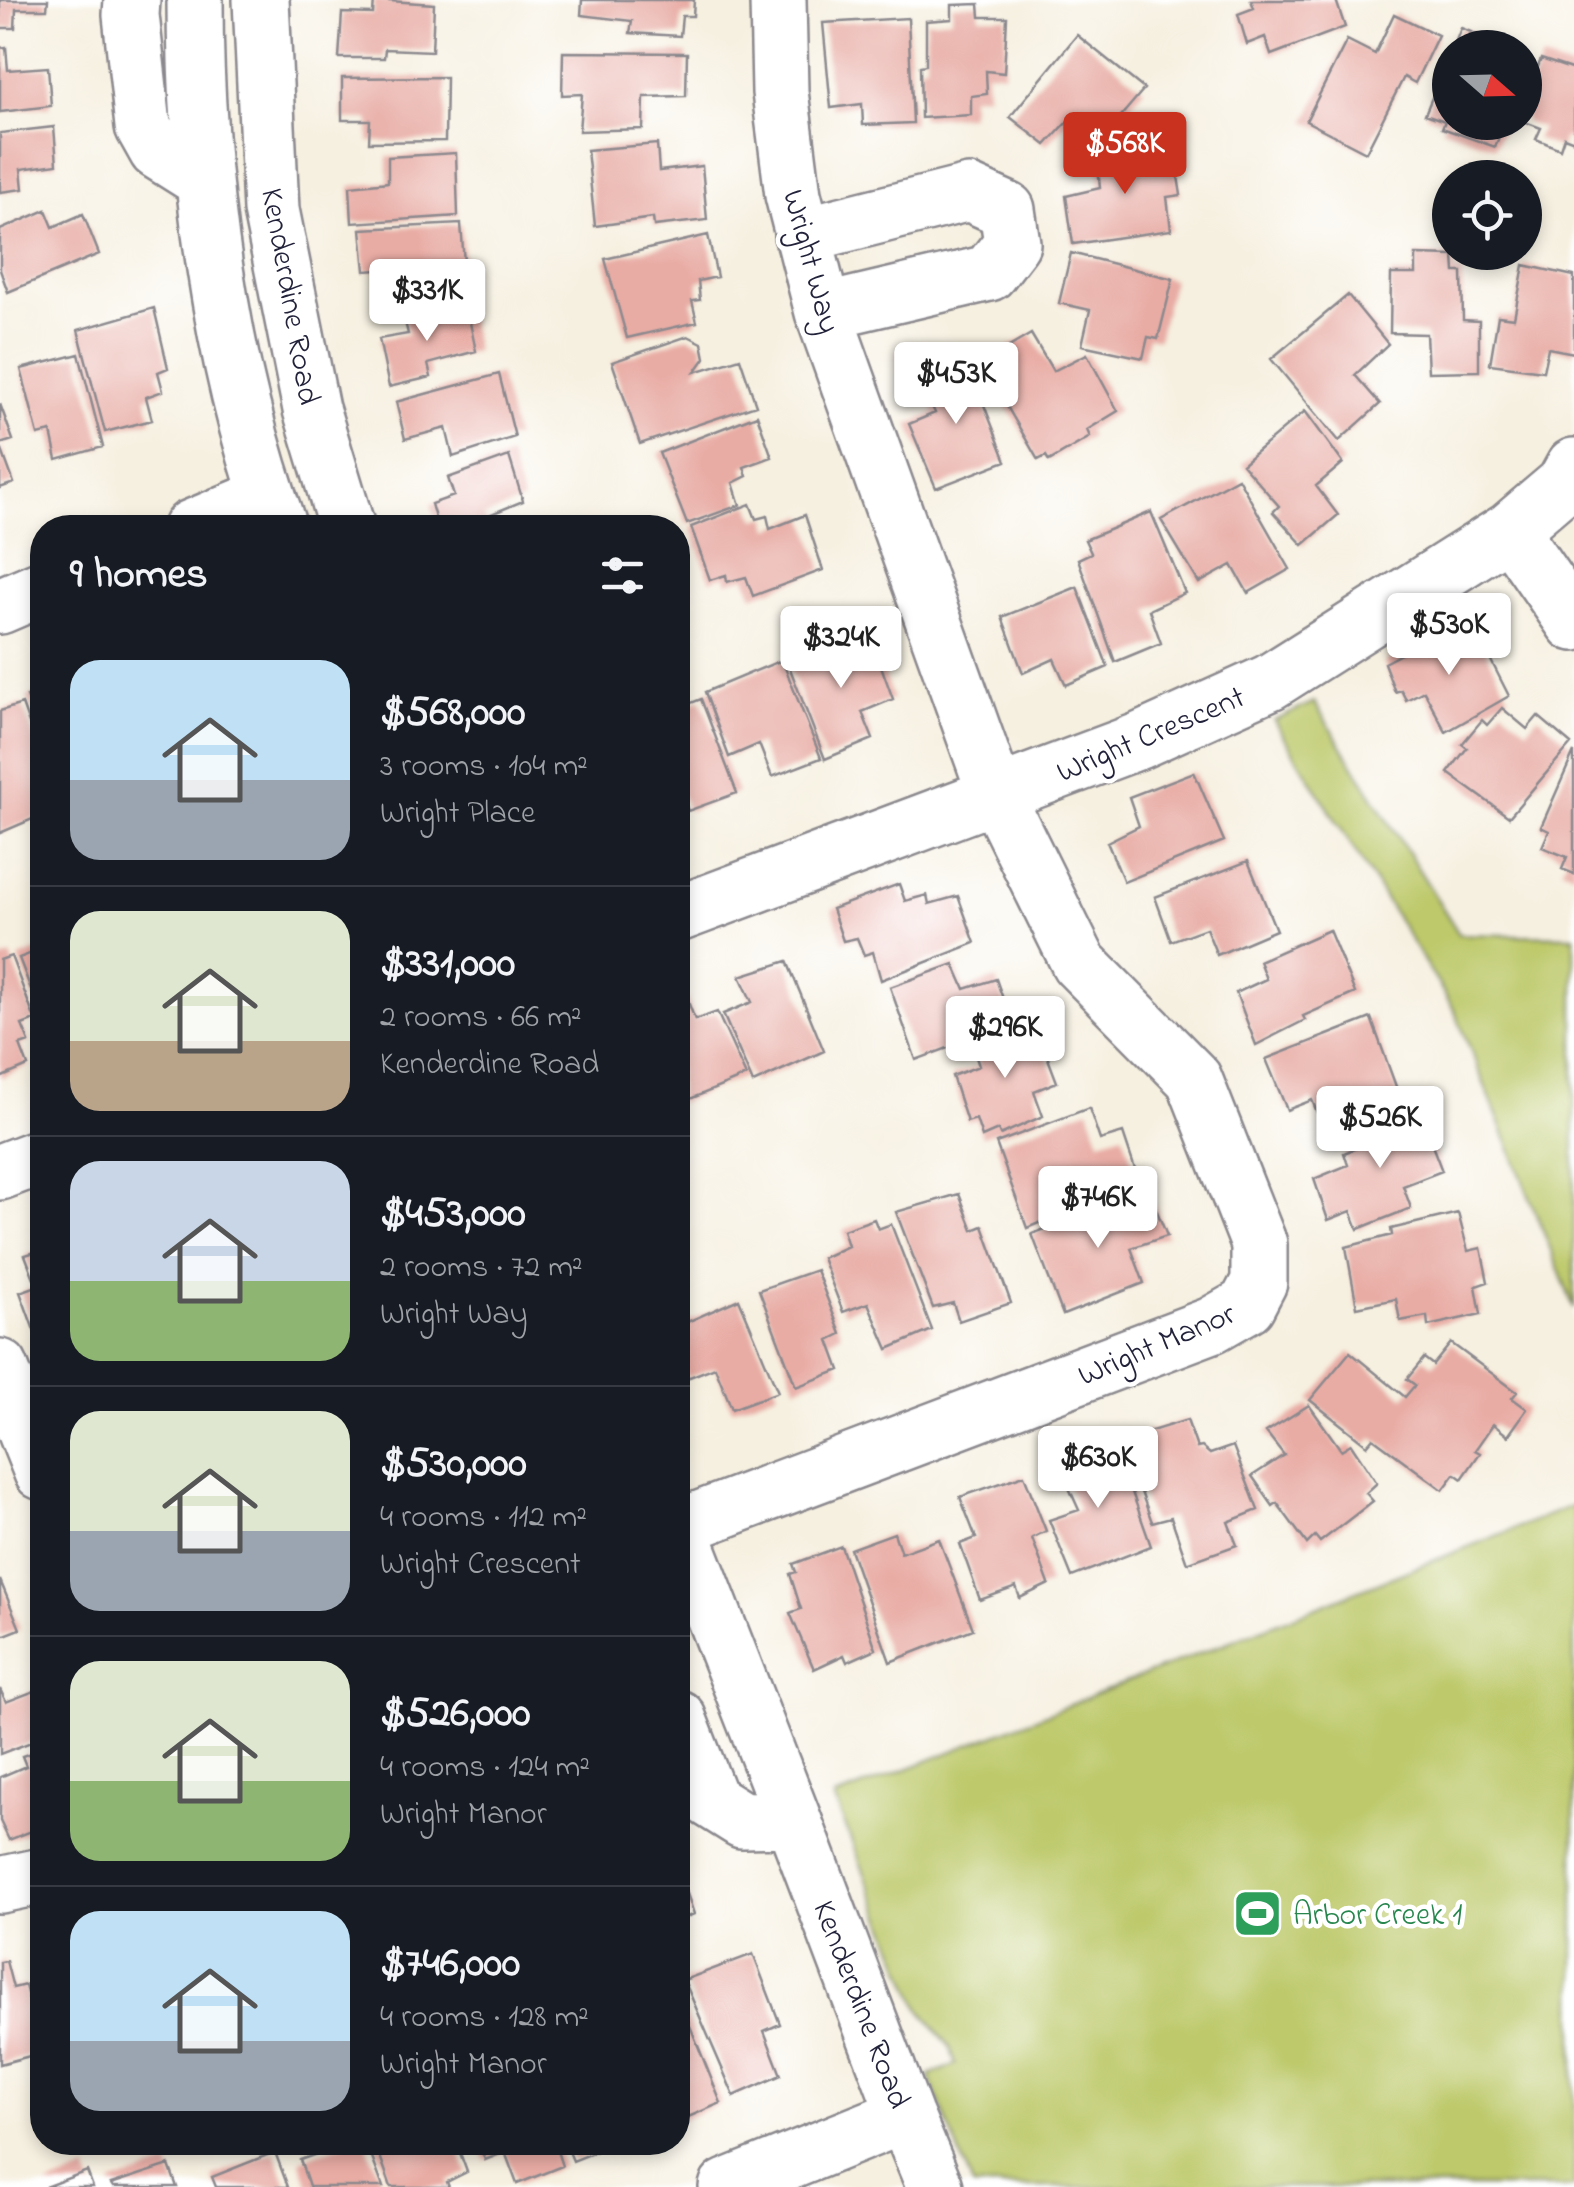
<!DOCTYPE html>
<html lang="en">
<head>
<meta charset="utf-8">
<style>
	:root { --surface:#171b24; --page:#20242c; --text:#f1f3f6; --muted:#9ea1a6; --line:#363941; --accent:#c8321e }
	body { margin:0; font-family:"Indie Flower",sans-serif; background:var(--page); color:var(--text); height:100vh; display:flex; flex-direction:column; font-size:38px; white-space:nowrap }
	* { box-sizing:border-box; margin:0 }
	p { font-size:32px; color:var(--muted) }
	.icon { flex:none; width:55px; height:55px; fill:none; stroke:currentColor; stroke-width:2; stroke-linecap:round; stroke-linejoin:round }
	.map { position:relative; flex:1; overflow:hidden }
	.panel { position:absolute; left:30px; top:515px; width:660px; height:1640px; display:flex; flex-direction:column; background:var(--surface); border-radius:40px; box-shadow:0 5px 15px #0003 }
	.panel>* { flex:none }
	.needle { width:65px; rotate:110deg }
	.tools { position:absolute; left:1432px; top:30px; display:grid; gap:20px }
	.tools a { display:grid; place-items:center; width:110px; height:110px; border-radius:50%; background:var(--surface); box-shadow:0 5px 15px #0003; font-size:50px }
	.price { position:absolute; translate:-50% -85px; padding:0 22px; border-radius:10px; background:#fff; color:#222; font-size:32px; line-height:65px; filter:drop-shadow(0 2px 5px #0008) }
	.price::after { content:''; position:absolute; left:50%; top:60px; width:30px; height:22px; margin-left:-15px; background:inherit; clip-path:polygon(0 0,100% 0,50% 100%) }
	.price.on { background:var(--accent); color:#fff }
	ul { padding:0; list-style:none }
	li { display:flex; align-items:center; gap:30px; height:250px; padding:0 40px }
	li+li { border-top:2px solid var(--line) }
	li span { display:grid; place-items:center; flex:none; width:280px; height:200px; border-radius:30px; color:#555 }
	li>.icon { margin-inline-start:auto }
	span .icon { width:120px; height:120px; fill:#fffc; stroke-width:1 }
	li b { font-size:42px }
	h2 { display:flex; justify-content:space-between; align-items:center; height:120px; padding:0 40px; font-size:42px }
	.map>svg:first-child { display:block }
	.green { fill:#bdc96b; stroke:#707653; stroke-width:2.5 }
	.building { fill:#e8aca4 }
	.lines { fill:none; stroke-linecap:round; stroke-linejoin:round }
	.minor-casing { stroke:#8c898e; stroke-width:60 }
	.minor { stroke:#fff; stroke-width:55 }
	.labels { text-anchor:middle; stroke-width:9; stroke-linejoin:round; paint-order:stroke }
	.street-label { font-size:32px; fill:#22223b; stroke:#fff }
	.leisure-label { font-size:32px; fill:#27864d; stroke:#fff; text-anchor:start }
</style>
</head>
<body>
<div class="map">
<svg width="1574" height="2187" viewBox="0 0 1574 2187">
	<rect width="100%" height="100%" fill="#fff"/>
	<filter id="ink" filterUnits="userSpaceOnUse"><feTurbulence type="fractalNoise" baseFrequency=".01" numOctaves="2"/><feDisplacementMap in="SourceGraphic" scale="20" xChannelSelector="R" yChannelSelector="G"/><feConvolveMatrix kernelMatrix="1 2 1 2 8 2 1 2 1" color-interpolation-filters="sRGB"/></filter>
	<filter id="wash" filterUnits="userSpaceOnUse"><feTurbulence type="fractalNoise" baseFrequency=".0048" numOctaves="4" result="noise"/><feDisplacementMap in="SourceGraphic" scale="40" xChannelSelector="R" yChannelSelector="G"/><feGaussianBlur stdDeviation="2.25" result="paint"/><feColorMatrix in="noise" values="0 0 0 0 0 0 0 0 0 0 0 0 0 0 0 0 0 1.4 0 .05"/><feComposite in="paint" operator="in"/></filter>
	<g filter="url(#wash)">
		<rect width="100%" height="100%" fill="#f6f0e0"/>
		<path class="green" d="M1314 702 1459 934 1574 936V1308L1455 1011 1274 721Z
			M1574 1505V2187H973L929 2076 956 2064 950 2047 920 2009 834 1798Z"/>
		<g id="blocks">
			<path class="building" d="M0 0H48L47 9H16L15 28H0Z
				M374 0 434 4 432 51 385 49 384 58H339L342 13 373 14Z
				M582 0H694L693 16H682L680 36 630 33 632 21 581 15Z
				M1251 0H1336L1345 27 1271 55 1265 37 1247 44 1238 14 1254 8Z
				M979 4 980 17H1007L1004 73 986 71 987 94 971 96V115L921 118 920 66 926 65V21L952 19V5Z
				M1394 14 1438 35 1415 83 1404 77 1366 152 1306 121 1347 40 1375 54Z
				M908 18 913 123 863 125 862 104 831 108 823 23Z
				M1461 28 1509 47V48H1453Z
				M1077 35 1144 89 1097 144 1068 121 1046 145 1010 117Z
				M6 47 8 70 48 67 51 106 0 112V48Z
				M563 52 687 53 686 96 644 97 643 129 579 131 582 94 562 95Z
				M1450 55V122H1505L1495 147 1442 128 1445 121 1425 114Z
				M1541 59 1574 70V141L1564 137 1560 149 1536 139 1541 128 1525 122V101Z
				M446 77 445 141 369 142 370 120H342V78Z
				M54 127 57 164 21 169 23 189 0 192V133Z
				M657 144 659 171 702 166 707 220 654 226 653 218 595 226 587 150Z
				M1157 144 1159 167 1176 164 1181 195 1167 197 1171 230 1073 244 1066 196 1100 188 1097 155Z
				M456 153 458 216 352 223 350 186 388 182V157Z
				M46 210 53 227 83 214 99 254 8 292 0 270V230Z
				M461 224 466 289 395 298 394 269 365 271 361 229Z
				M708 235 717 277 698 281 700 300 692 301 697 322 627 338 605 259Z
				M1071 253 1173 279 1158 339 1148 337 1143 358 1082 345 1090 310 1059 303Z
				M1416 255 1454 256 1455 272H1462L1463 320 1479 321V371L1428 372 1426 334 1390 333 1391 274H1416Z
				M1524 265 1574 276V353L1548 348 1543 371 1490 364 1498 316 1514 318Z
				M1348 295 1388 344 1355 375 1380 404 1339 441 1271 359Z
				M466 304 476 351 428 364 431 377 389 387 379 339 408 334 404 318Z
				M154 308 168 368 158 372 163 391 146 397 152 420 105 432 78 330Z
				M1031 334 1053 371 1087 354 1118 411 1087 430 1090 437 1049 461 1046 456 1038 460 982 363Z
				M688 336 702 343 705 358 695 372 740 358 756 405 640 444 612 362Z
				M79 354 103 447 57 460 51 432 38 435 21 369Z
				M966 359 1006 461 936 488 909 424 935 413 919 377Z
				M499 374 515 437 453 457 446 428 405 439 396 402Z
				M0 404 13 440 0 444Z
				M1305 411 1343 463 1316 486 1338 515 1303 545 1273 512 1279 506 1242 464Z
				M757 415 772 457 744 467 747 476 733 483 740 505 687 524 659 453Z
				M0 445 14 483 0 488Z
				M509 456 523 501 484 517 488 528H438L431 504 454 496 448 478Z
				M1238 478 1290 569 1248 593 1232 565 1199 583 1161 520Z
				M750 504 756 519 767 516 770 529 805 515 823 570 753 596 746 577 727 582 726 575 710 580 691 527Z
				M1151 512 1185 593 1149 610 1161 643 1115 662 1078 559 1091 553 1085 540Z
				M1077 587 1108 667 1066 685 1054 659 1023 673 1002 617Z
				M868 630 893 699 862 712 873 739 825 759 787 661Z
				M1476 631 1509 696 1446 732 1424 691 1406 700 1401 690 1395 692 1384 663 1431 638 1437 650Z
				M782 660 821 758 772 777 759 744 729 757 705 692Z
				M42 691V735L27 697Z
				M701 699 737 793 688 811 678 785V708Z
				M22 704 42 760V815L0 833V711Z
				M1502 708 1527 729 1538 716 1571 744 1509 817 1448 773 1467 748 1462 744 1482 720 1487 725Z
				M1574 752V874L1562 869 1567 857 1542 847 1549 831 1541 827Z
				M1194 772 1224 841 1124 882 1107 842 1139 826 1129 797Z
				M1248 861 1276 930 1217 955 1206 928 1171 941 1155 897Z
				M899 884 905 901 927 895 929 904 958 896 975 943 881 980 873 952 864 955 857 938 843 941 832 909Z
				M1329 930 1355 993 1303 1016 1305 1020 1256 1045 1236 993 1266 979 1259 961Z
				M42 949V1018L19 958Z
				M11 956 35 1020 22 1025 29 1042 20 1045 28 1066 0 1078V960Z
				M787 961 824 1051 753 1083 723 1014 752 1002 740 976Z
				M954 964 965 989 996 979 1012 1024 916 1060 890 987Z
				M687 999 695 1020 717 1012 746 1076 678 1104V1003Z
				M1371 1018 1402 1103 1361 1119 1359 1112 1343 1118 1338 1107 1318 1115 1312 1100 1287 1110 1266 1059Z
				M1035 1024 1057 1082 1034 1091 1043 1116 1000 1135 998 1130 982 1137 976 1119 967 1122 952 1076 979 1066 972 1045Z
				M1089 1108 1100 1140 1123 1133 1139 1181 1027 1228 996 1143Z
				M1418 1109 1442 1171 1403 1186 1411 1208 1358 1229 1351 1211 1328 1220 1314 1179 1348 1165 1344 1153 1359 1147 1354 1133Z
				M1148 1189 1167 1236 1131 1248 1144 1283 1063 1315 1032 1234Z
				M959 1194 973 1230 983 1226 1011 1303 959 1321 953 1303 933 1308 896 1212Z
				M1458 1213 1468 1251 1481 1248 1488 1282 1476 1286 1481 1314 1428 1326 1427 1316 1400 1321 1396 1299 1357 1307 1346 1247 1392 1235 1391 1229Z
				M874 1219 878 1229 891 1224 932 1330 888 1349 868 1303 843 1312 822 1258 848 1246 843 1230Z
				M42 1250V1352L20 1292 37 1286 25 1255Z
				M816 1270 841 1334 829 1340 840 1370 796 1387 759 1290Z
				M739 1299 778 1392 732 1409 715 1367 687 1378 678 1354V1326Z
				M1451 1343 1517 1392 1512 1398 1527 1409 1508 1436 1493 1424 1475 1450 1480 1453 1462 1479 1455 1474 1443 1490 1373 1438 1367 1445 1310 1400 1350 1352 1405 1397 1415 1385 1407 1379 1424 1358 1433 1365Z
				M1309 1405 1341 1450 1351 1444 1377 1483 1366 1493 1373 1501 1320 1542 1315 1536 1307 1544 1277 1503 1273 1506 1252 1476 1284 1455 1266 1432Z
				M1187 1420 1197 1448 1202 1447 1210 1454 1233 1446 1258 1510 1228 1522 1237 1545 1187 1563 1171 1517 1152 1522 1122 1440Z
				M1114 1441 1151 1546 1072 1577 1049 1520 1079 1510 1056 1459Z
				M1024 1475 1046 1531 1032 1538 1049 1584 1020 1598 1016 1587 980 1600 960 1544 976 1538 960 1497Z
				M894 1533 901 1553 939 1539 973 1629 890 1662 850 1549Z
				M841 1546 876 1649 847 1662 844 1655 814 1669 790 1613 801 1609 790 1574 796 1572 793 1564Z
				M0 1580 20 1629 0 1637Z
				M42 1688V1738L0 1754V1689L6 1702Z
				M42 1749V1827L9 1840 0 1821V1777L26 1766 22 1756Z
				M682 1879 694 1914 678 1921V1880Z
				M753 1954 780 2024 764 2031 781 2075 734 2096 684 1980Z
				M6 1961 13 1988 25 1985 41 2053 0 2064V1962Z
				M678 1996 721 2103 679 2121 678 2116Z
				M350 2142H366L383 2187H309L300 2160Z
				M375 2142H456L467 2172 447 2182 449 2187H391Z
				M478 2142H554L562 2166 517 2184 505 2152 485 2160Z
				M565 2142H618V2143L573 2161Z
				M275 2152 288 2187H216L212 2177Z
				M169 2165 177 2187H113L111 2184Z
				M87 2171 93 2187H45Z"/>
		</g>
	</g>
	<g filter="url(#ink)">
		<use href="#blocks" fill-opacity="0" stroke="#8c898e" stroke-width="2.5"/>
		<g class="lines">
			<defs>
				<path id="minor" d="M132 0 131 15 143 126 157 151 203 180
					M195 0C195 172 220 366 279 528
					M261 0 271 210 311 409 347 528
					M802 235 969 193 1007 210 1012 243 989 273 823 312
					M191 528 267 496
					M1510 530 1574 623
					M0 606 42 588
					M678 914 1139 741 1270 682 1510 530 1564 484 1574 466
					M0 1172 42 1156
					M0 1367 42 1472
					M678 1524 793 1819 905 2115 935 2187
					M679 1527 1212 1325 1247 1305 1259 1282V1244L1194 1079 1079 963 996 795 823 312 793 195 780 92 778 0
					M678 1718 710 1800 742 1820 793 1819
					M0 1885 42 1876
					M727 2187 905 2115"/>
			</defs>
			<use href="#minor" class="minor-casing"/>
			<use href="#minor" class="minor"/>
		</g>
	</g>
	<defs>
		<symbol id="stadium-square" viewBox="-11 -11 22 22"><rect x="-9" y="-9" width="18" height="18" rx="4" fill="#2e9e5b" stroke="#fff"/><path d="M0-5a6.5 5 0 1 0 0 10a6.5 5 0 1 0 0-10ZM-3.5-1.8h7v3.6h-7Z" fill="#fff"/></symbol>
	</defs>
	<g fill-rule="evenodd">
		<use href="#stadium-square" x="1230" y="1886" width="55" height="55"/>
	</g>
	<g class="labels">
		<g class="street-label">
			<text transform="translate(813 261) rotate(75)" y="11">Wright Way</text>
			<text transform="translate(292 296) rotate(80)" y="11">Kenderdine Road</text>
			<text transform="translate(1150 733) rotate(-23)" y="11">Wright Crescent</text>
			<text transform="translate(1156 1343) rotate(-23)" y="11">Wright Manor</text>
			<text transform="translate(863 2004) rotate(69)" y="11">Kenderdine Road</text>
		</g>
		<g class="leisure-label">
			<text x="1293" y="1924">Arbor Creek 1</text>
		</g>
	</g>
</svg>
<div class="tools">
<a><svg class="needle" viewBox="-14 -14 28 28"><path d="M0-13l5 13h-10z" fill="#e53935"/><path d="M0 13l5-13h-10z" fill="#9ea1a6"/></svg></a>
<a><svg class="icon" aria-label="locate" viewBox="0 0 24 24"><circle cx="12" cy="12" r="6"/><path d="M12 2v4M12 18v4M2 12h4M18 12h4"/></svg></a>
</div>
<b class="price on" style="left:1125px;top:197px">$568K</b>
<b class="price" style="left:427px;top:344px">$331K</b>
<b class="price" style="left:956px;top:427px">$453K</b>
<b class="price" style="left:1449px;top:678px">$530K</b>
<b class="price" style="left:841px;top:691px">$324K</b>
<b class="price" style="left:1005px;top:1081px">$296K</b>
<b class="price" style="left:1380px;top:1171px">$526K</b>
<b class="price" style="left:1098px;top:1251px">$746K</b>
<b class="price" style="left:1098px;top:1511px">$630K</b>
<section class="panel">
<h2>9 homes<svg class="icon" aria-label="filters" viewBox="0 0 24 24"><path d="M4 7h16M4 17h16"/><circle cx="9" cy="7" r="2"/><circle cx="15" cy="17" r="2"/></svg></h2>
<ul>
<li><span style="background:linear-gradient(#bfe0f5 60%,#9aa5b1 0)"><svg class="icon" aria-label="home" viewBox="0 0 24 24"><path d="M3 11l9-7 9 7M6 9v11h12V9"/></svg></span><div><b>$568,000</b><p>3 rooms · 104 m²</p><p>Wright Place</p></div></li>
<li><span style="background:linear-gradient(#dfe7d0 65%,#b9a48a 0)"><svg class="icon" aria-label="home" viewBox="0 0 24 24"><path d="M3 11l9-7 9 7M6 9v11h12V9"/></svg></span><div><b>$331,000</b><p>2 rooms · 66 m²</p><p>Kenderdine Road</p></div></li>
<li><span style="background:linear-gradient(#c9d6e8 60%,#8fb573 0)"><svg class="icon" aria-label="home" viewBox="0 0 24 24"><path d="M3 11l9-7 9 7M6 9v11h12V9"/></svg></span><div><b>$453,000</b><p>2 rooms · 72 m²</p><p>Wright Way</p></div></li>
<li><span style="background:linear-gradient(#dfe7d0 60%,#9aa5b1 0)"><svg class="icon" aria-label="home" viewBox="0 0 24 24"><path d="M3 11l9-7 9 7M6 9v11h12V9"/></svg></span><div><b>$530,000</b><p>4 rooms · 112 m²</p><p>Wright Crescent</p></div></li>
<li><span style="background:linear-gradient(#dfe7d0 60%,#8fb573 0)"><svg class="icon" aria-label="home" viewBox="0 0 24 24"><path d="M3 11l9-7 9 7M6 9v11h12V9"/></svg></span><div><b>$526,000</b><p>4 rooms · 124 m²</p><p>Wright Manor</p></div></li>
<li><span style="background:linear-gradient(#bfe0f5 65%,#9aa5b1 0)"><svg class="icon" aria-label="home" viewBox="0 0 24 24"><path d="M3 11l9-7 9 7M6 9v11h12V9"/></svg></span><div><b>$746,000</b><p>4 rooms · 128 m²</p><p>Wright Manor</p></div></li>
</ul>
</section>
</div>
</body>
</html>
